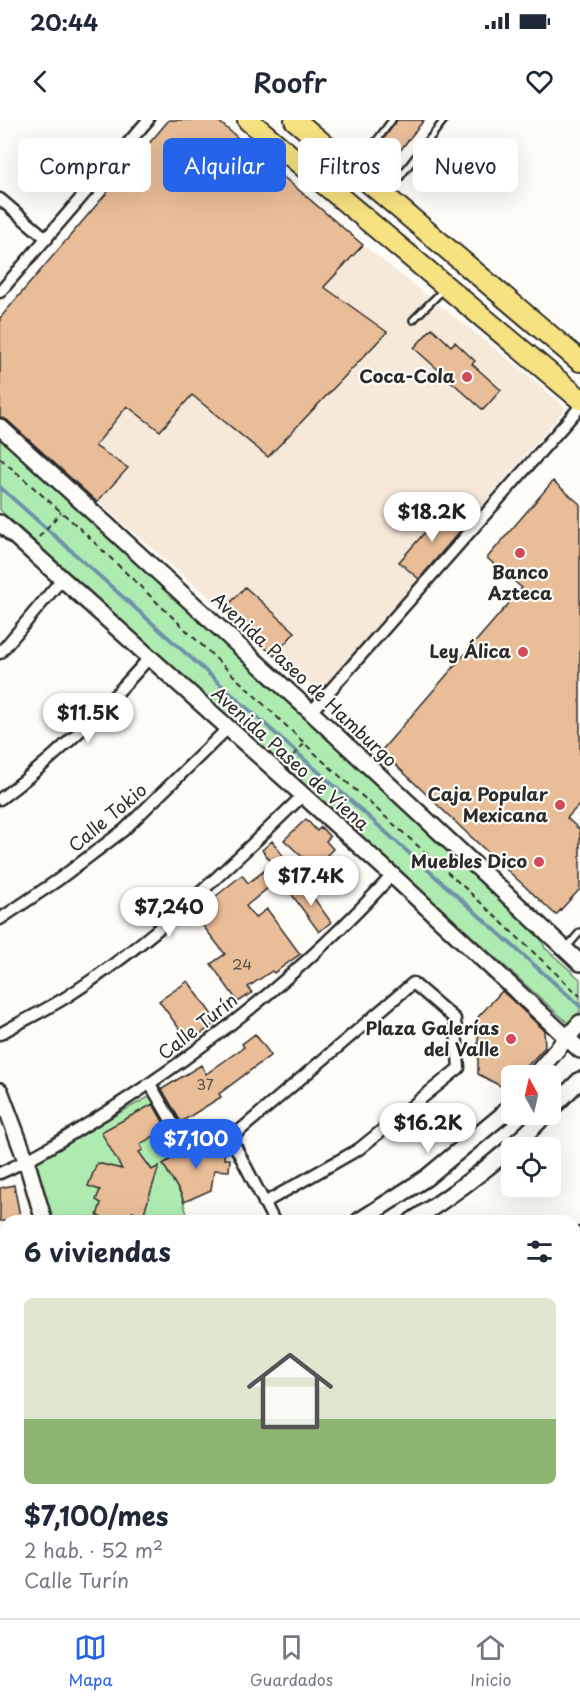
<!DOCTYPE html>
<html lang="es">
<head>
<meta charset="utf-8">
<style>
	:root { --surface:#fff; --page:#f2f2f3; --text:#1f2937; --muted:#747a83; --line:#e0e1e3; --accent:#2563eb }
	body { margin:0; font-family:"Playpen Sans",sans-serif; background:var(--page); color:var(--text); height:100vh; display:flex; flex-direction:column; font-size:22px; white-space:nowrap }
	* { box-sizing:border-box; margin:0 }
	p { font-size:20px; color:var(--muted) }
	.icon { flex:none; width:33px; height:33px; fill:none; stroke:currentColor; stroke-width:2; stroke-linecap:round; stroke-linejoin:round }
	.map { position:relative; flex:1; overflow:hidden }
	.side { position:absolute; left:0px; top:1095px; width:580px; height:404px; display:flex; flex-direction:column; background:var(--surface); border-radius:18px 18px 0 0; box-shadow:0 6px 24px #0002 }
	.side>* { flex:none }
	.banner { position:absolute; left:18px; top:18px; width:544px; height:54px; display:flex; gap:12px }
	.needle { width:39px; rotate:352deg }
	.controls { position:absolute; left:501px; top:945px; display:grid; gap:12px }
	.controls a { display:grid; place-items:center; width:60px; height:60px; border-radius:9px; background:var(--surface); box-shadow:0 6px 24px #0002; font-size:30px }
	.price { position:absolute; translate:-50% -51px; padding:0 14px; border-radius:21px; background:#fff; color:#222; font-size:20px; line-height:39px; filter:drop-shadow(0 2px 3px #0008) }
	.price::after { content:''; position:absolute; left:50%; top:36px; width:18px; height:14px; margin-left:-9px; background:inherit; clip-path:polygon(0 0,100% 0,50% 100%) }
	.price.current { background:var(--accent); color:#fff }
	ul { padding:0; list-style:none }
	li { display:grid; align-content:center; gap:12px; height:318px; padding:0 24px }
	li+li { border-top:2px solid var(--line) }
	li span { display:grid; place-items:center; height:186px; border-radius:9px; color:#555 }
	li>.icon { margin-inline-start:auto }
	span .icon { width:108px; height:108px; fill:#fffc; stroke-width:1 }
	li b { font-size:26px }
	h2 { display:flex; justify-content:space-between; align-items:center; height:72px; padding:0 24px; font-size:26px }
	.tag { padding:0 21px; border-radius:9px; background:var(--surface); box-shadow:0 6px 24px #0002; font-size:21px; line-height:54px }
	.tag.current { background:var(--accent); color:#fff }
	.status { display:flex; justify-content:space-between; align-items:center; height:42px; padding:0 30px; background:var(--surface); direction:ltr }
	.status svg { height:16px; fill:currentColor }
	header { display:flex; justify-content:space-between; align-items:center; height:78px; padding:0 24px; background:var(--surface); font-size:27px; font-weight:600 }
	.tab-bar { display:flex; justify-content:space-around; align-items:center; height:84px; border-top:2px solid var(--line); background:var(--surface); font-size:16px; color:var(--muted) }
	.tab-bar a { display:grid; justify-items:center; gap:3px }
	.tab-bar .current { color:var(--accent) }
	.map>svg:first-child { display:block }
	.built { fill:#f7e9da }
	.green { fill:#aeebb1; stroke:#6c8b6e; stroke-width:1.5 }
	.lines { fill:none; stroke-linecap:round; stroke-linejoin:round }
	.stream { stroke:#6f93a9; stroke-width:4 }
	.building { fill:#e9bd98; stroke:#2b2b2b; stroke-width:1.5 }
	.lane-casing { stroke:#2b2b2b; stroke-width:10 }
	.street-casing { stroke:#2b2b2b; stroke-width:15 }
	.secondary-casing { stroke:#2b2b2b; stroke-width:20 }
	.highway-casing { stroke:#2b2b2b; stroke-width:24 }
	.path { stroke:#2b2b2b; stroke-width:2; stroke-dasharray:6 4.5; stroke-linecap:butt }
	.lane { stroke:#fdfcf7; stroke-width:5 }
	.street { stroke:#fdfcf7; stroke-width:10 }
	.secondary { stroke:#fdfcf7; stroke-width:15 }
	.highway { stroke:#f7e281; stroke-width:20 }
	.poi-dot { fill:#d1495b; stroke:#fdfcf7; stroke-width:2 }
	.labels { text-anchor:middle; stroke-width:4.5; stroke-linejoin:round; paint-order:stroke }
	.number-label { font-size:15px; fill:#5a5046 }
	.poi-label { font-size:18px; font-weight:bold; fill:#2b2b2b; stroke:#fdfcf7; text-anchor:end }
	.street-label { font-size:18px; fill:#2b2b2b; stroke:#fdfcf7 }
</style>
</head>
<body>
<div class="status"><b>20:44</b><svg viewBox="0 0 49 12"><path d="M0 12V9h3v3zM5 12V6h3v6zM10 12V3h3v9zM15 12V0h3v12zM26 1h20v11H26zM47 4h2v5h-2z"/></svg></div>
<header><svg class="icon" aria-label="back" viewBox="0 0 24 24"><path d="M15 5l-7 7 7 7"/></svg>Roofr<svg class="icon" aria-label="heart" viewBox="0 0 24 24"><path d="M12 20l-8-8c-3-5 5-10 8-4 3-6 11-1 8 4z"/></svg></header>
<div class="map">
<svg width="580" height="1498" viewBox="0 0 580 1498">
	<rect width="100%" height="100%" fill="#fdfcf7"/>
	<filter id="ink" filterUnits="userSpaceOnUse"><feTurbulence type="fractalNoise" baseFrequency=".0167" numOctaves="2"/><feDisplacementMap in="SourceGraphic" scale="12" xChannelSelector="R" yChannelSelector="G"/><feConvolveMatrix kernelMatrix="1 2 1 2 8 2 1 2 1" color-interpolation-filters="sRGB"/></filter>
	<g filter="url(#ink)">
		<path class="built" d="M169 0H217L363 125 520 248 566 288 322 572 274 536 224 490 0 298V198Z"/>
		<path class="green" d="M0 319 536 806 545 828 580 859V892L569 904 0 390Z
			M158 972 191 1027 163 1044 181 1074 189 1101H51L34 1039Z"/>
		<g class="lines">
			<path class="stream" d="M0 367 580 886"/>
		</g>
		<path class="building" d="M169 0H217L363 125 324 167 387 212 268 337 192 275 160 311 127 286 95 326 128 348 97 382 7 300 0 297V198Z
			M397 0H424L396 36 380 24Z
			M432 208 451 226 455 222 475 241 472 244 501 270 483 290 414 228Z
			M553 361 580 384V684L567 698 580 710V769L556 795 469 715 381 631 522 468 487 438Z
			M446 388 466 404 419 459 399 442Z
			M245 467 295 512 274 536 224 490Z
			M306 699 317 711 321 707 330 717 326 721 333 729 314 748 284 720Z
			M272 721 292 748 246 786 255 798 267 789 300 834 274 853 272 851 248 867 252 873 238 882 211 844 225 834 194 794 242 755 248 763 273 744 262 730Z
			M303 763 331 802 319 812 290 772Z
			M188 861 217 902 189 922 159 881Z
			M502 871 544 910 545 927 518 956H512V963L506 969 478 954V897Z
			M255 914 271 935 219 974 221 977 181 1002 162 969 201 945 206 954 244 927 242 924Z
			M153 984 167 1009 140 1024 143 1030 139 1032 152 1050 159 1046 143 1096 132 1092 129 1101H112L97 1096 101 1083 96 1080 100 1070 88 1066 97 1043 122 1049 101 1012Z
			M194 1025 225 1028 224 1039H230L229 1051 214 1050 211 1070 184 1082 181 1074 163 1044Z
			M14 1065 21 1101H0V1068Z"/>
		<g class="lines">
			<defs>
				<path id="lane" d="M357 47 392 0
					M387 74 444 0
					M413 200 443 170
					M567 827 580 812"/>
				<path id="street" d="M0 79 47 119
					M0 172 148 0
					M0 533 62 459
					M311 592 580 287
					M0 679C57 637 102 591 149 538
					M0 799 58 760 124 710 227 609
					M0 914C22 901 46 890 68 876 155 820 229 747 303 675
					M150 964 182 1019
					M0 1053C37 1037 73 1013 107 992 211 925 309 847 392 755
					M264 1083 359 1029 459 948 455 899 413 863 231 1018 274 1101
					M574 1118 580 1113
					M574 1248 580 1244
					M0 1349H6
					M574 1370 580 1367
					M0 1450 6 1449
					M574 1489 580 1486
					M306 1498 322 1492
					M559 1498 569 1492"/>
				<path id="secondary" d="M0 307 311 592 580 843
					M0 403 392 755 580 930
					M534 956 580 903
					M0 971 26 1040 44 1101
					M550 990 580 960
					M359 1101 426 1058 501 996 512 983
					M412 1101C460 1070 507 1035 546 994
					M0 1202 6 1201
					M0 1226H6
					M574 1402 580 1409
					M131 1492 132 1498"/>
				<path id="highway" d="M248 0 580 279
					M295 0 580 241"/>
			</defs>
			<use href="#lane" class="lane-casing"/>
			<use href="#street" class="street-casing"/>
			<use href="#secondary" class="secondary-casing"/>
			<use href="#highway" class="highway-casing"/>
			<path class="path" d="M0 338 75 404 323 641 464 767 580 876
				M39 417 61 392
				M286 643 304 624"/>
			<use href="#lane" class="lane"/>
			<use href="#street" class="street"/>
			<use href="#secondary" class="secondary"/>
			<use href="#highway" class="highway"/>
		</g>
	</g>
	<g class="poi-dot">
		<circle cx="467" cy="257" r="6"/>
		<circle cx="520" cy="433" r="6"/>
		<circle cx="523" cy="532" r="6"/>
		<circle cx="560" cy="685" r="6"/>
		<circle cx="539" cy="742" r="6"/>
		<circle cx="511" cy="919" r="6"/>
	</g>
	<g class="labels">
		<g class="number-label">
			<text x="242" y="850">24</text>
			<text x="205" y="970">37</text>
		</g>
		<g class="poi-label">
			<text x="455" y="263">Coca-Cola</text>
			<text x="520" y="459" text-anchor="middle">Banco<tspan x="520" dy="21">Azteca</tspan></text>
			<text x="511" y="538">Ley Álica</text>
			<text x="548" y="681">Caja Popular<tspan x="548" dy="21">Mexicana</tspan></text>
			<text x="527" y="748">Muebles Dico</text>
			<text x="499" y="915">Plaza Galerías<tspan x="499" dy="21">del Valle</tspan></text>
		</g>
		<g class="street-label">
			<text transform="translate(304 560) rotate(43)" y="6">Avenida Paseo de Hamburgo</text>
			<text transform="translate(290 639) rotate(42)" y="6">Avenida Paseo de Viena</text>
			<text transform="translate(108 698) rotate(-40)" y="6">Calle Tokio</text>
			<text transform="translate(198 907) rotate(-38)" y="6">Calle Turín</text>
		</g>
	</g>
</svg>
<div class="controls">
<a><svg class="needle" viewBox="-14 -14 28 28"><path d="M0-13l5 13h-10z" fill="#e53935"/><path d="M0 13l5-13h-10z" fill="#747a83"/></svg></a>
<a><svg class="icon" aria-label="locate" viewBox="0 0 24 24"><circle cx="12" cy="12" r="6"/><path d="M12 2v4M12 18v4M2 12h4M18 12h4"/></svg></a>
</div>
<b class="price" style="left:432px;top:423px">$18.2K</b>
<b class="price" style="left:88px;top:624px">$11.5K</b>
<b class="price" style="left:311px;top:787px">$17.4K</b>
<b class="price" style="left:169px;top:818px">$7,240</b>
<b class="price" style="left:428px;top:1034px">$16.2K</b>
<b class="price current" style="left:196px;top:1050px">$7,100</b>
<div class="banner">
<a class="tag">Comprar</a>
<a class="tag current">Alquilar</a>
<a class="tag">Filtros</a>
<a class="tag">Nuevo</a>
</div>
<section class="side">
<h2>6 viviendas<svg class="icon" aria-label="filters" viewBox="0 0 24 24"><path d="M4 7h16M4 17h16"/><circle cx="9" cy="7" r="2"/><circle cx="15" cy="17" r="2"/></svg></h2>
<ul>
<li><span style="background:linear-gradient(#dfe7d0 65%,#8fb573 0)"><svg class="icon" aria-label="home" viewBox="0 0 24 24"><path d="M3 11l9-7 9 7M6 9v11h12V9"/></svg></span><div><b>$7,100/mes</b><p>2 hab. · 52 m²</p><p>Calle Turín</p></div></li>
</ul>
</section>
</div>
<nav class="tab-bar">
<a class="current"><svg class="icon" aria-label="map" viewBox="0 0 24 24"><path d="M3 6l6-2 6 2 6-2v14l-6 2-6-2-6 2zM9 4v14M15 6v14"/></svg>Mapa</a>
<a><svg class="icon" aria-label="saved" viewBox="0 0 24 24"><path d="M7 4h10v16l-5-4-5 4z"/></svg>Guardados</a>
<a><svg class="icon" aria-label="home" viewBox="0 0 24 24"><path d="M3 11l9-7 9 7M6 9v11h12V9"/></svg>Inicio</a>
</nav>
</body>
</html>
